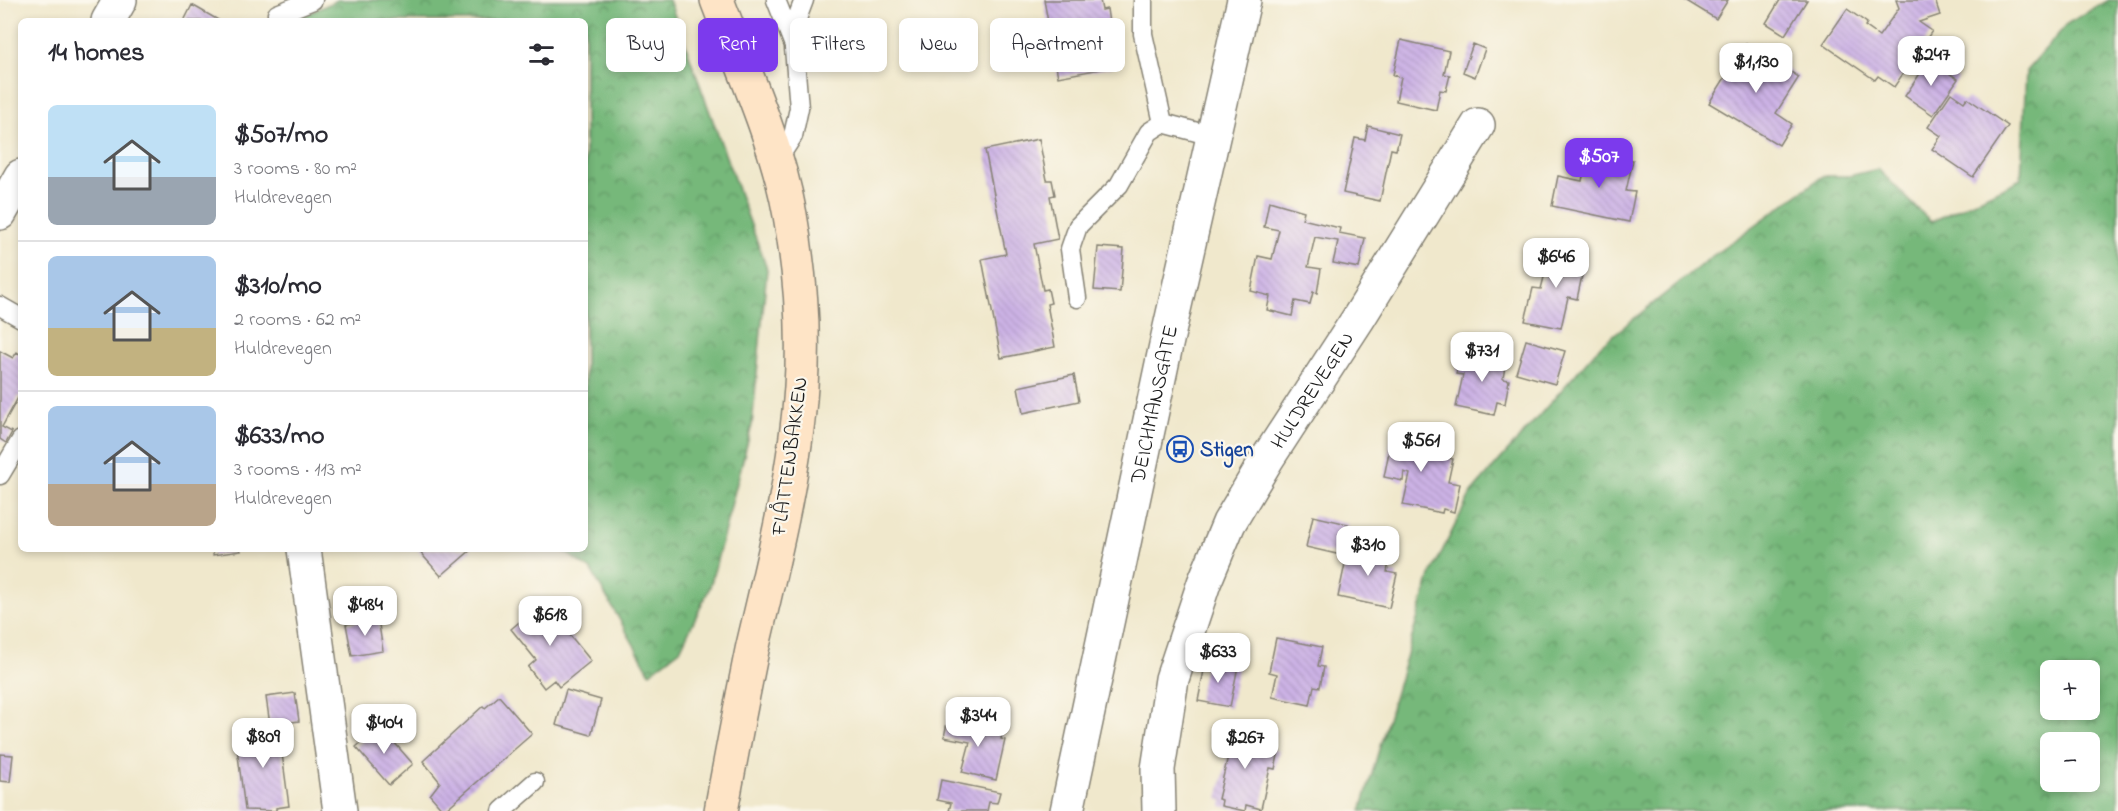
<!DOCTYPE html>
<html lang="en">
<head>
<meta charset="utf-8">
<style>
	:root { --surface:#fff; --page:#f7f7f7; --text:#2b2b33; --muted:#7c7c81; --line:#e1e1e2; --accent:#7c3aed }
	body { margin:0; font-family:"Indie Flower",sans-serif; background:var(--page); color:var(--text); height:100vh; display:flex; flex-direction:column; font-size:22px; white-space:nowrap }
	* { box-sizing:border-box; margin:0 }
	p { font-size:20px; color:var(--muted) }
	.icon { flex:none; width:33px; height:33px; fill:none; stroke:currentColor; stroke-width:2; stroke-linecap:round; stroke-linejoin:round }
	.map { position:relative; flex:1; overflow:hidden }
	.sheet { position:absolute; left:18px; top:18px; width:570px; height:534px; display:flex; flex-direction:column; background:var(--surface); border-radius:9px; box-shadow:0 3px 9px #0003 }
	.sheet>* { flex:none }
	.top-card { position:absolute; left:606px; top:18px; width:570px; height:54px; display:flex; gap:12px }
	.controls { position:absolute; left:2040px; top:660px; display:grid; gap:12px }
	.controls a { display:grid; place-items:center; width:60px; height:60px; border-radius:9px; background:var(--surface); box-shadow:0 3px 9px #0003; font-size:30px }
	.price { position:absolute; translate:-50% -51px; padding:0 14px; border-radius:12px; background:#fff; color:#222; font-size:20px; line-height:39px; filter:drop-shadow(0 2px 3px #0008) }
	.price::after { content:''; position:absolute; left:50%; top:36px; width:18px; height:14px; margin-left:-9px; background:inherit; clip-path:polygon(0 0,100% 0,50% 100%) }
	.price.active { background:var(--accent); color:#fff }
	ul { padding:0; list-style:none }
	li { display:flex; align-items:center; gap:18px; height:150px; padding:0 30px }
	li+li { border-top:2px solid var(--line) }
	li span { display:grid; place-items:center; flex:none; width:168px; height:120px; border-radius:9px; color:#555 }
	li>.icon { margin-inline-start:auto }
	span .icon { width:72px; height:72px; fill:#fffc; stroke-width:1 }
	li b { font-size:26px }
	h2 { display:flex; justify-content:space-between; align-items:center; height:72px; padding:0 30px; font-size:26px }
	.tag { padding:0 21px; border-radius:9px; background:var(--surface); box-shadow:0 3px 9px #0003; font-size:21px; line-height:54px }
	.tag.active { background:var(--accent); color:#fff }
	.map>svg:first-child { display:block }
	.forest { fill:url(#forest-crowns); stroke:#496a4b; stroke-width:1.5; fill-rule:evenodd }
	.building { fill:url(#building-back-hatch) }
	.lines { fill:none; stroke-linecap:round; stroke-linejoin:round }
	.service-casing { stroke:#868274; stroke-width:21 }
	.minor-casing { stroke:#868274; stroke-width:36 }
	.tertiary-casing { stroke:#868274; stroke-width:36 }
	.secondary-casing { stroke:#868274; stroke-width:36 }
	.service { stroke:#fff; stroke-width:18 }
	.minor { stroke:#fff; stroke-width:33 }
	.tertiary { stroke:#fff; stroke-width:33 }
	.secondary { stroke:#fee4c6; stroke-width:33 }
	.labels { text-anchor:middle; stroke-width:4.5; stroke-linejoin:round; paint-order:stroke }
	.street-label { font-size:21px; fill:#1c1c1c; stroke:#fbf7ec }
	.transit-label { font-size:21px; font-weight:bold; fill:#164399; stroke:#fbf7ec; text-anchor:start }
</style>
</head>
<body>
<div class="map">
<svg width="2118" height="811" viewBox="0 0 2118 811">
	<defs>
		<pattern id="forest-crowns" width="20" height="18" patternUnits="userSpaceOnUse" patternTransform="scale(1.5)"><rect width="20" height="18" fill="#76b87a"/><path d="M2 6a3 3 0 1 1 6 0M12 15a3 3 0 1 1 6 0" fill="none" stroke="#609563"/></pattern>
		<pattern id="building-back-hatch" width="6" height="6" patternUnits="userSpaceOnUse" patternTransform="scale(1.5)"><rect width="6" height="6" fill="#ccb2e5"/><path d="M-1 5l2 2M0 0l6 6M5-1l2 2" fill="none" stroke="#af98c4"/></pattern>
	</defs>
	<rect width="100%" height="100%" fill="#fbf7ec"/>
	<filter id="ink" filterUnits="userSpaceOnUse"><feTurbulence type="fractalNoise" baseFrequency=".0167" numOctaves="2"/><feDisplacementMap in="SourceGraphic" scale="12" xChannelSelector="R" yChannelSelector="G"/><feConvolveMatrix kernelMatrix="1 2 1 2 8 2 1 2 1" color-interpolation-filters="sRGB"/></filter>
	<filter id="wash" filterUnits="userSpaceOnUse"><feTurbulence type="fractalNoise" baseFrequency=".008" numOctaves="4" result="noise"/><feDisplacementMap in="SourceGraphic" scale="24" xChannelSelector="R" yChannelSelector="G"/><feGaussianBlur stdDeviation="1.35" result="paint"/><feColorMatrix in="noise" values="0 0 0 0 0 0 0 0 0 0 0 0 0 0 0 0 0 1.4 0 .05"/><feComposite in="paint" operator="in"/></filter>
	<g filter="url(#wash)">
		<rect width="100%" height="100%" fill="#f0e8cc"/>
		<path class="forest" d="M338 0H669L767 269 752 425 710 587 680 650 650 673 591 570 560 549H585V21H292Z
			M2109 0H2118V811H1361L1430 576 1471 493 1601 345 1711 257 1823 176H1849L1878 169 1931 222 2021 179 2026 71 2068 23ZM2050 670H2090V710H2050ZM2050 742H2090V782H2050Z"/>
		<g id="blocks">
			<path class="building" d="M1044 0H1100L1102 10 1107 9 1109 23 1104 24 1112 67 1058 77Z
				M1685 0H1728L1716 19Z
				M1780 0H1807L1785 35 1766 23Z
				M1896 0H1935L1940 15 1919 22 1932 31 1894 87 1878 76 1875 80 1823 44 1847 9 1867 23 1865 26 1879 36 1899 8Z
				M192 5 220 21H184Z
				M1401 40 1449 51 1444 74 1450 75 1446 91 1440 90 1436 110 1396 101 1401 77 1393 75Z
				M1473 44 1485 49 1475 77 1463 72Z
				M1746 44 1799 77 1776 113 1792 124 1779 145 1709 103Z
				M1929 60 1958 79 1933 115 1905 96Z
				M1951 93 1964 102 1967 98 2008 126 1973 177 1932 149 1941 136 1928 127Z
				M1368 126 1400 134 1396 150 1391 149 1380 201 1343 193 1355 138 1365 140Z
				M1039 139 1047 180H1052L1055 195 1050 196 1058 239 1034 244 1043 290 1048 289 1051 303 1047 304 1055 347 1001 358 982 259 1006 254 985 150Z
				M1588 151 1633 160 1626 191 1635 192 1629 222 1552 206 1558 176 1582 181Z
				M1269 201 1304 211 1302 219 1340 228 1339 233 1365 238 1359 268 1333 263 1338 241 1315 237 1308 267 1321 269 1317 293 1313 292 1310 304 1295 301 1292 316 1267 310 1270 296 1251 291 1258 256 1272 259 1279 230 1264 227Z
				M1552 246 1572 250 1570 259 1585 262 1577 299 1568 297 1561 328 1525 321 1533 288 1541 289Z
				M1098 247 1124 249 1120 292 1094 290Z
				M1526 340 1565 351 1555 384 1516 373Z
				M0 351 13 358 17 352 21 355V397L19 396 2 427 12 432 6 443 0 439Z
				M1461 351 1506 360 1503 379 1509 380 1505 404 1497 402 1494 415 1456 407 1463 375 1456 374Z
				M1074 375 1079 401 1023 413 1018 387Z
				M1394 426 1424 432 1420 452 1453 459 1448 482 1460 484 1454 512 1443 509 1442 513 1403 505 1410 474 1404 472 1403 481 1384 477Z
				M1313 516 1348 524 1341 555 1306 547Z
				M1349 545 1391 554 1387 572 1397 574 1389 608 1338 597Z
				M213 549H240L241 551 213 555Z
				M417 549H472L441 576Z
				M543 602 591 661 559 687 554 680 544 688 528 667 536 660 511 629Z
				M378 618 383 651 352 656 346 624Z
				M1276 638 1322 647 1318 666 1324 667 1320 687 1314 686 1310 705 1272 697 1277 674 1269 672Z
				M1206 660 1238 666 1230 707 1198 701Z
				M566 690 601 700 591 735 556 725Z
				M295 693 299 721 270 725 266 697Z
				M499 696 532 734 444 811 430 795 440 782 423 761 483 706 485 708Z
				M948 718 973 723 972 732 978 733 979 728 1002 734 1001 739 1005 740 996 780 962 772 970 742 944 737Z
				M1226 722 1252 728 1249 744 1279 751 1275 769 1270 768 1261 809 1246 805 1245 811 1221 806 1222 800 1218 799 1231 743 1222 741Z
				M284 726 286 745 281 746 289 806 276 808V811L245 810 235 732Z
				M380 726 413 764 389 785 356 747Z
				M0 754 13 755 10 782 0 781Z
				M941 780 1000 792 997 803 989 802 987 811H949L951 803 937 800Z"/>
		</g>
	</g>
	<g filter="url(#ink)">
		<use href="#blocks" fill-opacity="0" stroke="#868274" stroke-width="1.5"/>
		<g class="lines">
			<defs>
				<path id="service" d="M776 0 793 43
					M1143 0V34L1163 123
					M277 14 313 0
					M776 162 793 136 799 108 794 48 798 16 804 0
					M1077 298 1070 249 1078 226 1119 185 1149 132 1163 123 1212 136
					M0 306 21 318
					M0 475 21 440
					M502 811 535 782"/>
				<g id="minor">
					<path d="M108 21 120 0"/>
					<path d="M0 213 21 176"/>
					<path d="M304 549 340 811"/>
					<path id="s1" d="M1159 811 1158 769 1172 679 1204 583 1229 523 1267 459 1358 319 1478 125"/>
				</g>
				<g id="tertiary">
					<path id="s2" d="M1067 811 1166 345 1244 0"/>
				</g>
				<path id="secondary" d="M717 0C743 69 777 142 790 215 800 271 805 329 801 387 795 476 772 564 752 650 741 704 731 757 721 811"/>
			</defs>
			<use href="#service" class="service-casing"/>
			<use href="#minor" class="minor-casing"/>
			<use href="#tertiary" class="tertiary-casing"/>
			<use href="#secondary" class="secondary-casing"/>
			<use href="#service" class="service"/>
			<use href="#minor" class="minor"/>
			<use href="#tertiary" class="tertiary"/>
			<use href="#secondary" class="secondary"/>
		</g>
	</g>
	<defs>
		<symbol id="bus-ring" viewBox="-11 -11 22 22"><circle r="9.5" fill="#fbf7ec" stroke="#1a4fb4" stroke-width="1.5"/><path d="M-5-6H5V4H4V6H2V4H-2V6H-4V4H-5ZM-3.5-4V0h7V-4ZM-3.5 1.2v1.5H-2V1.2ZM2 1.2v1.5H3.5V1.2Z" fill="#1a4fb4"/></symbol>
	</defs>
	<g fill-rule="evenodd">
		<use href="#bus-ring" x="1165" y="434" width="30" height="30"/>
	</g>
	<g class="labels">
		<g class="street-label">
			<text dy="7" stroke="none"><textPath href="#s1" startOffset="456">HULDREVEGEN</textPath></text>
			<text dy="7" stroke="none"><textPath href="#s2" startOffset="416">DEICHMANSGATE</textPath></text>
			<text transform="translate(789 456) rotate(-82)" y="7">FLÅTTENBAKKEN</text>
		</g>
		<g class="transit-label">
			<text x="1200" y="456">Stigen</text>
		</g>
	</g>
</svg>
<div class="controls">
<a>+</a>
<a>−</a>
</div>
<b class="price" style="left:1931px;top:87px">$247</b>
<b class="price" style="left:1756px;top:94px">$1,130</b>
<b class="price active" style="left:1599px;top:189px">$507</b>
<b class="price" style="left:1556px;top:289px">$646</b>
<b class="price" style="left:1482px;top:383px">$731</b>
<b class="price" style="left:1421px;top:473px">$561</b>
<b class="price" style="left:1368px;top:577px">$310</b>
<b class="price" style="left:365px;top:637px">$484</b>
<b class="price" style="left:550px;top:647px">$618</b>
<b class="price" style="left:1218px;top:684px">$633</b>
<b class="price" style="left:978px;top:748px">$344</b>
<b class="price" style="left:384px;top:755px">$404</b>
<b class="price" style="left:263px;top:769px">$809</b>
<b class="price" style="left:1245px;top:770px">$267</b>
<div class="top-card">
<a class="tag">Buy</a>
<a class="tag active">Rent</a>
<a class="tag">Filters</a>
<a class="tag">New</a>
<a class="tag">Apartment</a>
</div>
<section class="sheet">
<h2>14 homes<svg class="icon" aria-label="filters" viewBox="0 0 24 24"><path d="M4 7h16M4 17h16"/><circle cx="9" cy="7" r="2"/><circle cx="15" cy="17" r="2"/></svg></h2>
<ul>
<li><span style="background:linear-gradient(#bfe0f5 60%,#9aa5b1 0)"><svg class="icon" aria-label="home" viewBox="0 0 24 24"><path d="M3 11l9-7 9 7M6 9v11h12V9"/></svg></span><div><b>$507/mo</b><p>3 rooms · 80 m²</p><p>Huldrevegen</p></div></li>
<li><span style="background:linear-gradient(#a9c7e8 60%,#c2b280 0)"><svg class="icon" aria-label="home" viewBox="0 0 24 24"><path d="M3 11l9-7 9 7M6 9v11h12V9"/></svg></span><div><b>$310/mo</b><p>2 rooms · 62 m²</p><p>Huldrevegen</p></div></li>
<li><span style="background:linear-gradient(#a9c7e8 65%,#b9a48a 0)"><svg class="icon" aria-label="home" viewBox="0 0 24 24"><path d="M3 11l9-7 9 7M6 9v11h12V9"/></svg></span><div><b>$633/mo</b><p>3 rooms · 113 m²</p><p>Huldrevegen</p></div></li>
</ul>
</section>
</div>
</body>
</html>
